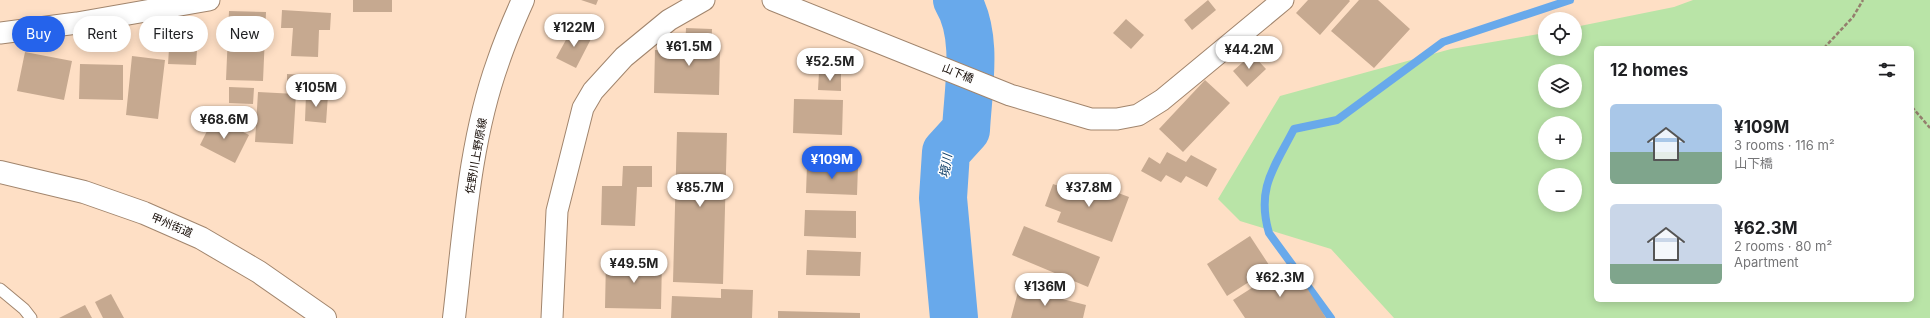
<!DOCTYPE html>
<html lang="en">
<head>
<meta charset="utf-8">
<style>
	:root { --surface:#fff; --page:#f2f2f2; --text:#202124; --muted:#757577; --accent:#2563eb }
	body { margin:0; font-family:Inter,"Noto Sans JP",sans-serif; background:var(--page); color:var(--text); height:100vh; display:flex; flex-direction:column; font-size:15px; white-space:nowrap }
	* { box-sizing:border-box; margin:0 }
	p { font-size:13px; color:var(--muted) }
	.icon { flex:none; width:22px; height:22px; fill:none; stroke:currentColor; stroke-width:2; stroke-linecap:round; stroke-linejoin:round }
	.map { position:relative; flex:1; overflow:hidden }
	.side { position:absolute; left:1594px; top:46px; width:320px; height:256px; display:flex; flex-direction:column; background:var(--surface); border-radius:6px; box-shadow:0 2px 10px #0003 }
	.side>* { flex:none }
	.hud { position:absolute; left:12px; top:16px; width:380px; height:36px; display:flex; gap:8px }
	.tools { position:absolute; left:1538px; top:12px; display:grid; gap:8px }
	.tools a { display:grid; place-items:center; width:44px; height:44px; border-radius:50%; background:var(--surface); box-shadow:0 2px 10px #0003; font-size:20px }
	.price { position:absolute; translate:-50% -34px; padding:0 9px; border-radius:14px; background:#fff; color:#222; font-size:13px; line-height:26px; filter:drop-shadow(0 1px 2px #0008) }
	.price::after { content:''; position:absolute; left:50%; top:24px; width:12px; height:9px; margin-left:-6px; background:inherit; clip-path:polygon(0 0,100% 0,50% 100%) }
	.price.active { background:var(--accent); color:#fff }
	ul { padding:0; list-style:none }
	li { display:flex; align-items:center; gap:12px; height:100px; padding:0 16px }
	li span { display:grid; place-items:center; flex:none; width:112px; height:80px; border-radius:6px; color:#555 }
	li>.icon { margin-inline-start:auto }
	span .icon { width:48px; height:48px; fill:#fffc; stroke-width:1 }
	li b { font-size:17px }
	h2 { display:flex; justify-content:space-between; align-items:center; height:48px; padding:0 16px; font-size:17px }
	.tag { padding:0 14px; border-radius:18px; background:var(--surface); box-shadow:0 2px 10px #0003; font-size:14px; line-height:36px }
	.tag.active { background:var(--accent); color:#fff }
	.map>svg:first-child { display:block }
	.green { fill:#b9e4a7; fill-rule:evenodd }
	.lines { fill:none; stroke-linecap:round; stroke-linejoin:round }
	.stream { stroke:#68a9eb; stroke-width:8 }
	.river { stroke:#68a9eb; stroke-width:48 }
	.building { fill:#c6a990 }
	.service-casing { stroke:#a1856d; stroke-width:13 }
	.minor-casing { stroke:#a1856d; stroke-width:23 }
	.secondary-casing { stroke:#a1856d; stroke-width:24 }
	.trunk-casing { stroke:#a1856d; stroke-width:24 }
	.path { stroke:#947e6d; stroke-width:2.5; stroke-dasharray:4 2; stroke-linecap:butt }
	.service { stroke:#fff; stroke-width:11 }
	.minor { stroke:#fff; stroke-width:21 }
	.secondary { stroke:#fff; stroke-width:22 }
	.trunk { stroke:#fff; stroke-width:22 }
	.labels { text-anchor:middle; stroke-width:3; stroke-linejoin:round; paint-order:stroke }
	.street-label { font-size:11px; fill:#130903; stroke:#fff }
	.water-label { font-size:12px; font-style:italic; fill:#0f3f69; stroke:#fff }
</style>
</head>
<body>
<div class="map">
<svg width="1930" height="318" viewBox="0 0 1930 318">
	<rect width="100%" height="100%" fill="#fedfc5"/>
	<path class="green" d="M1693 0H1930V318H1394L1331 249 1240 221 1218 199 1280 96 1451 49 1545 33V49H1575V27L1674 7ZM1596 48H1912V300H1596ZM1545 71H1575V101H1545ZM1545 123H1575V153H1545ZM1545 175H1575V205H1545Z"/>
	<g class="lines">
		<path class="stream" d="M1331 318 1269 233C1256 188 1274 168 1294 129L1337 120 1443 42 1570 0"/>
		<path class="river" d="M954 318 943 198 946 152 966 130C968 89 979 36 957 0"/>
	</g>
	<path class="building" d="M353 0H392V12H353Z
		M581 0H598L596 5Z
		M1208 0 1216 10 1192 30 1184 20Z
		M1308 0H1349L1350 1 1320 35 1296 13Z
		M1359 0H1378L1410 29 1374 68 1331 31Z
		M282 10 331 13 330 30H319L318 57 291 56 293 28H281Z
		M229 11 266 12 263 81 226 80Z
		M171 19 199 20 196 65 168 64Z
		M1126 19 1144 35 1131 49 1113 33Z
		M573 27 592 37 576 68 556 58Z
		M686 28 712 29 711 51H720L719 95 654 93 655 50 685 51Z
		M25 52 72 61 64 100 17 91Z
		M1252 54 1266 69 1247 87 1233 71Z
		M132 56 165 60 158 119 126 115Z
		M80 64 123 65V100L79 99Z
		M819 72 841 73V91L818 90Z
		M287 74 305 75V86L287 85Z
		M1205 80 1230 103 1183 152 1159 129Z
		M229 87 254 88 253 104 229 103Z
		M258 92 296 94 293 144 255 142Z
		M306 94 328 95 326 123 305 121Z
		M794 99 843 100 842 135 793 133Z
		M214 117 249 135 235 163 200 145Z
		M677 132 727 133 723 284 673 282Z
		M1167 152 1186 162 1191 155 1217 169 1207 187 1186 176 1181 183 1166 175 1161 182 1141 171 1149 157 1160 164Z
		M807 165 858 166 857 195 806 193Z
		M623 166H652V187H637L635 226 601 225 602 186H622Z
		M1075 177 1129 197 1112 242 1057 222 1061 212 1045 206 1053 184 1070 190Z
		M805 210 856 211V238L804 236Z
		M1024 226 1100 257 1088 287 1012 255Z
		M1250 236 1271 268 1227 296 1207 264Z
		M807 250 861 252 860 276 806 275Z
		M606 259 662 260 661 309 605 308Z
		M1291 263 1326 318H1245L1233 300Z
		M1019 288 1086 305 1083 318H1011Z
		M721 289 753 290 752 318H671L672 296 721 298Z
		M111 294 124 318H103L95 302Z
		M85 305 92 318H59Z
		M778 311 860 313V318H778Z"/>
	<g class="lines">
		<defs>
			<path id="service" d="M0 289 24 309 31 318"/>
			<path id="minor" d="M773 0 1010 95 1091 119H1117L1138 115 1162 100 1283 0
				M0 33 77 23 209 0
				M552 318 557 211 583 108 593 91 624 57 669 20 704 0"/>
			<path id="secondary" d="M454 318C464 233 469 143 498 62 505 41 514 20 523 0"/>
			<path id="trunk" d="M0 172 84 192 144 213 201 238 259 272 325 318"/>
		</defs>
		<use href="#service" class="service-casing"/>
		<use href="#minor" class="minor-casing"/>
		<use href="#secondary" class="secondary-casing"/>
		<use href="#trunk" class="trunk-casing"/>
		<path class="path" d="M1824 48 1853 17 1863 0
			M1912 107 1930 128"/>
		<use href="#service" class="service"/>
		<use href="#minor" class="minor"/>
		<use href="#secondary" class="secondary"/>
		<use href="#trunk" class="trunk"/>
	</g>
	<g class="labels">
		<g class="street-label">
			<text transform="translate(958 73) rotate(22)" y="4">山下橋</text>
			<text transform="translate(476 156) rotate(-80)" y="4">佐野川上野原線</text>
			<text transform="translate(172 225) rotate(23)" y="4">甲州街道</text>
		</g>
		<g class="water-label">
			<text transform="translate(946 166) rotate(-82)" y="4">境川</text>
		</g>
	</g>
</svg>
<div class="tools">
<a><svg class="icon" aria-label="locate" viewBox="0 0 24 24"><circle cx="12" cy="12" r="6"/><path d="M12 2v4M12 18v4M2 12h4M18 12h4"/></svg></a>
<a><svg class="icon" aria-label="layers" viewBox="0 0 24 24"><path d="M12 4l9 5-9 5-9-5zM3 14l9 5 9-5"/></svg></a>
<a>+</a>
<a>−</a>
</div>
<b class="price" style="left:574px;top:48px">¥122M</b>
<b class="price" style="left:689px;top:67px">¥61.5M</b>
<b class="price" style="left:1249px;top:70px">¥44.2M</b>
<b class="price" style="left:830px;top:82px">¥52.5M</b>
<b class="price" style="left:316px;top:108px">¥105M</b>
<b class="price" style="left:224px;top:140px">¥68.6M</b>
<b class="price active" style="left:832px;top:180px">¥109M</b>
<b class="price" style="left:700px;top:208px">¥85.7M</b>
<b class="price" style="left:1089px;top:208px">¥37.8M</b>
<b class="price" style="left:634px;top:284px">¥49.5M</b>
<b class="price" style="left:1280px;top:298px">¥62.3M</b>
<b class="price" style="left:1045px;top:307px">¥136M</b>
<div class="hud">
<a class="tag active">Buy</a>
<a class="tag">Rent</a>
<a class="tag">Filters</a>
<a class="tag">New</a>
</div>
<section class="side">
<h2>12 homes<svg class="icon" aria-label="filters" viewBox="0 0 24 24"><path d="M4 7h16M4 17h16"/><circle cx="9" cy="7" r="2"/><circle cx="15" cy="17" r="2"/></svg></h2>
<ul>
<li><span style="background:linear-gradient(#a9c7e8 60%,#7fa58c 0)"><svg class="icon" aria-label="home" viewBox="0 0 24 24"><path d="M3 11l9-7 9 7M6 9v11h12V9"/></svg></span><div><b>¥109M</b><p>3 rooms · 116 m²</p><p>山下橋</p></div></li>
<li><span style="background:linear-gradient(#c9d6e8 75%,#7fa58c 0)"><svg class="icon" aria-label="home" viewBox="0 0 24 24"><path d="M3 11l9-7 9 7M6 9v11h12V9"/></svg></span><div><b>¥62.3M</b><p>2 rooms · 80 m²</p><p>Apartment</p></div></li>
</ul>
</section>
</div>
</body>
</html>
